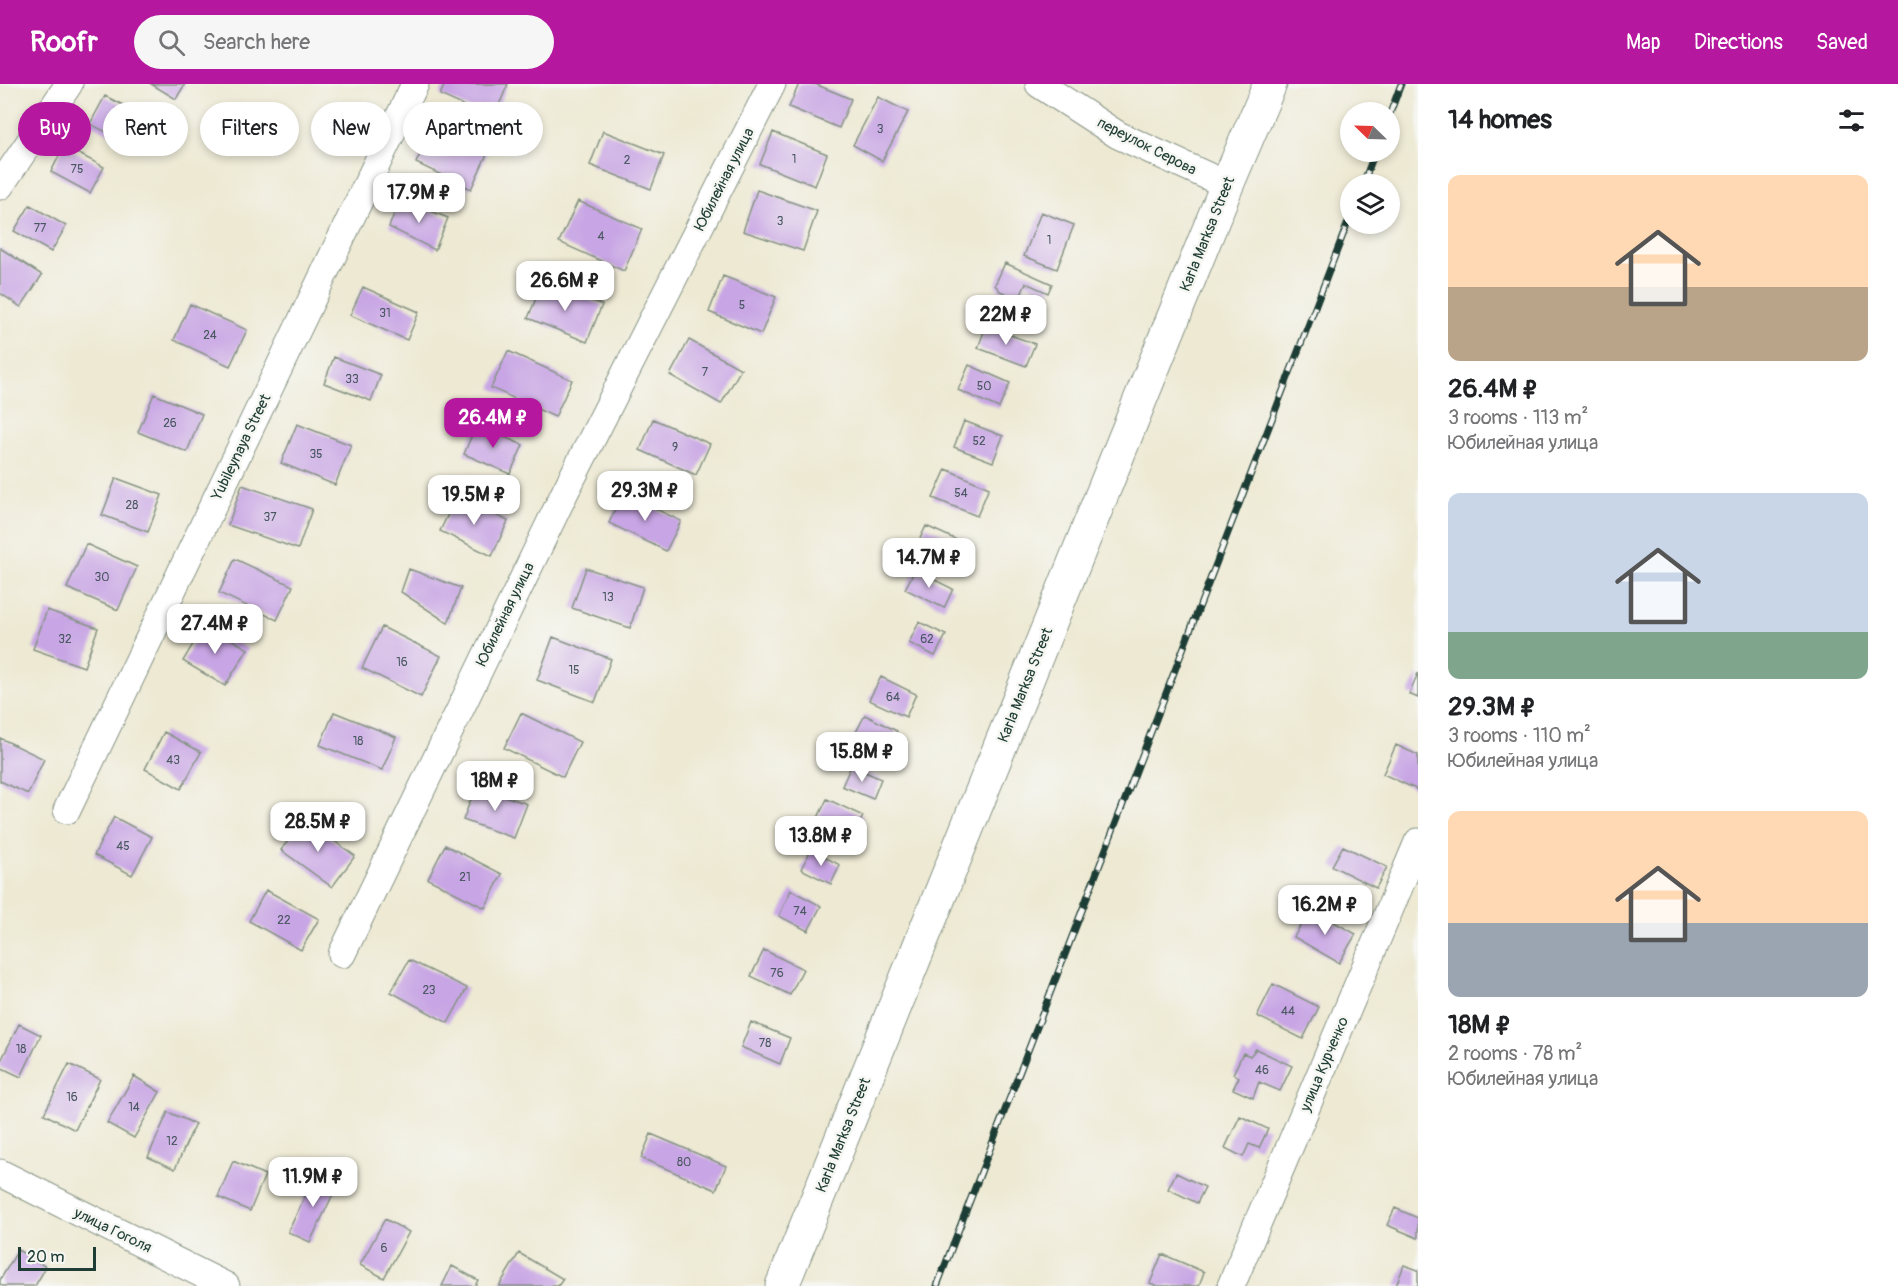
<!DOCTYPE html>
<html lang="en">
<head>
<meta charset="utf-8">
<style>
	:root { --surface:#fff; --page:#f6f6f6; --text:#202124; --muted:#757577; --accent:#b5179e }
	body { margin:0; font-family:Pangolin,sans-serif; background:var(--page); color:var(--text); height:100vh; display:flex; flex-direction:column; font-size:22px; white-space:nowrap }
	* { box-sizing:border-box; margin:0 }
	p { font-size:20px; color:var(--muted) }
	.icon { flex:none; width:33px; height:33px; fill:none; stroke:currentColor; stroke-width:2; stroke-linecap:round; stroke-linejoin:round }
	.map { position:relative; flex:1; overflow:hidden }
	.drawer { display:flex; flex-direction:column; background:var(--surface); width:480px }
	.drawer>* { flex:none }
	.guide { position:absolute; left:18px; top:18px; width:570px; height:54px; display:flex; gap:12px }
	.needle { width:39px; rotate:293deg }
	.fabs { position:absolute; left:1340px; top:18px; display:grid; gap:12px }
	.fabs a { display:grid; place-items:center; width:60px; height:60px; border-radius:50%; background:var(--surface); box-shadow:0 3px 9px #0003; font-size:30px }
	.scale { position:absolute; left:18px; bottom:15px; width:78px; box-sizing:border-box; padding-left:6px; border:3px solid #1f3d34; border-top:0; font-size:16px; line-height:21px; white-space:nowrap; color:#1f3d34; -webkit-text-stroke:4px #f6f6f2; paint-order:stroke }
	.price { position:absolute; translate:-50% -51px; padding:0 14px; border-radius:12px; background:#fff; color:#222; font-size:20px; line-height:39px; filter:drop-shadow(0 2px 3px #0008) }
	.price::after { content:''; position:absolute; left:50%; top:36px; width:18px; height:14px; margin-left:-9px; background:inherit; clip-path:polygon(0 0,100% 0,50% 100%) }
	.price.active { background:var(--accent); color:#fff }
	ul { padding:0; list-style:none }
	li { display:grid; align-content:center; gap:12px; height:318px; padding:0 30px }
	li span { display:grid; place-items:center; height:186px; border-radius:12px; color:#555 }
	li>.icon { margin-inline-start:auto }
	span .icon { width:108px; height:108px; fill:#fffc; stroke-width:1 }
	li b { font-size:26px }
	h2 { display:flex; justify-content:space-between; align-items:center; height:72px; padding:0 30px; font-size:26px }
	.tag { padding:0 21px; border-radius:27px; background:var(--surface); box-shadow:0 3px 9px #0003; font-size:21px; line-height:54px }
	.tag.active { background:var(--accent); color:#fff }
	header { display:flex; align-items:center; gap:36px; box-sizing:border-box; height:84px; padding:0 30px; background:var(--accent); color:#fff }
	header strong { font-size:28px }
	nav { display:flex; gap:33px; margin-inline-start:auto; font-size:21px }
	.search { width:420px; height:54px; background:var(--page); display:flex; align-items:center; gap:15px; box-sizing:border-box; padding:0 21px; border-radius:33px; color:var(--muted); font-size:22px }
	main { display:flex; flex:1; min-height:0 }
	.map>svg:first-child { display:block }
	.building { fill:#c8a5e4 }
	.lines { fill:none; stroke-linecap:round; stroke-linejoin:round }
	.minor-casing { stroke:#869384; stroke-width:29 }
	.tertiary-casing { stroke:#869384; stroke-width:35 }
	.minor { stroke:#fff; stroke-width:27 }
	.tertiary { stroke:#fff; stroke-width:33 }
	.rail-casing { stroke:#1f3d34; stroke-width:7 }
	.rail { stroke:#f6f6f2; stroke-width:4.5; stroke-dasharray:14; stroke-linecap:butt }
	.labels { text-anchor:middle; stroke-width:5; stroke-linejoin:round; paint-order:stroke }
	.number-label { font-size:12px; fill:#495760 }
	.street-label { font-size:15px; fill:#1f3d34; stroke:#f6f6f2 }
</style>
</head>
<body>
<header>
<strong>Roofr</strong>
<div class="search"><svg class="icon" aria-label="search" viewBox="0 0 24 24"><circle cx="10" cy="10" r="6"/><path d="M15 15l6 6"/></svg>Search here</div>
<nav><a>Map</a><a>Directions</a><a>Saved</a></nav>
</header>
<main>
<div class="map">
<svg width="1418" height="1202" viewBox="0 0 1418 1202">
	<rect width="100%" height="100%" fill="#f6f6f2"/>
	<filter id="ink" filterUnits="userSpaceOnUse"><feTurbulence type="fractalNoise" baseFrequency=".0167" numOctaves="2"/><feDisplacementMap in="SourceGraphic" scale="12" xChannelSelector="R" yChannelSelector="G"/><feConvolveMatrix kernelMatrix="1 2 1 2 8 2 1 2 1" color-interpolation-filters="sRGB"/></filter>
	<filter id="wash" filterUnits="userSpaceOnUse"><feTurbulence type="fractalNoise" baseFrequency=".008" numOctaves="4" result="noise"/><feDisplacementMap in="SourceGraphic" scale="24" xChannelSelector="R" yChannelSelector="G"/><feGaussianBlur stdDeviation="1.35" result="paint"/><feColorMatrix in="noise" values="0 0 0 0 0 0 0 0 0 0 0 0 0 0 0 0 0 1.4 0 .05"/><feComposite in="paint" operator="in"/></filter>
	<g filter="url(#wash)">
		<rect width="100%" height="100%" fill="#ede9d3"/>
		<g id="blocks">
			<path class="building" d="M151 0H185L176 15Z
				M445 0H508L493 35 440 11Z
				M799 0H815L851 15 839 44 789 23Z
				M105 12 149 34 135 62 90 40Z
				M878 13 908 28 882 77 853 61Z
				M432 45 487 70 471 105 416 79Z
				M603 47 664 71 651 105 590 81Z
				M773 48 827 70 815 102 760 80Z
				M64 62 104 83 90 109 51 88Z
				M757 106 817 127 803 167 743 147Z
				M400 115 448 134 435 166 389 143Z
				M578 117 642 145 624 187 559 158Z
				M30 121 66 142 51 168 14 147Z
				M1041 128 1074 141 1057 185 1024 172Z
				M0 164 42 191 21 223 0 209Z
				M1005 179 1052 200 1048 209 1026 199 1019 216 1000 207 995 201Z
				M723 192 776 213 761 250 709 228Z
				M543 197 602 221 587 258 528 234Z
				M363 203 419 228 407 256 350 231Z
				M190 220 247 246 230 282 174 256Z
				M986 242 1035 260 1026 282 978 264Z
				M689 256 741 285 721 320 670 291Z
				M508 267 572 296 555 333 491 304Z
				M334 273 381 291 371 317 324 299Z
				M969 281 1010 299 999 324 958 306Z
				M154 310 202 330 187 368 138 348Z
				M653 335 710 360 696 391 640 366Z
				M964 337 1003 352 993 378 954 363Z
				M297 340 351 361 335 401 281 379Z
				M476 341 523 361 510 390 464 370Z
				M946 385 989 404 977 432 933 414Z
				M116 394 162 411 148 448 102 431Z
				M242 401 312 425 298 465 228 441Z
				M623 409 681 437 666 467 609 439Z
				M457 412 508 437 492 472 440 447Z
				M926 442 966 460 957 479 917 461Z
				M86 460 137 483 118 526 67 504Z
				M235 475 293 502 277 536 219 509Z
				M586 484 643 503 630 544 572 524Z
				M409 485 461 504 448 539 401 508Z
				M915 486 953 505 944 524 905 505Z
				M47 526 98 544 84 583 33 565Z
				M919 538 946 551 935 572 909 559Z
				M205 540 248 565 225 602 183 577Z
				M382 543 441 572 421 613 362 584Z
				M553 553 611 575 595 618 537 596Z
				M1418 589V614L1409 610Z
				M881 593 916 610 906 633 869 616Z
				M334 628 396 653 382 686 320 661Z
				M521 629 580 658 563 693 504 664Z
				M865 631 897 647 885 671 853 654Z
				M164 648 201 668 181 705 145 685Z
				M0 654 44 675 28 710 0 697Z
				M1396 661 1418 671V706L1383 690Z
				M851 682 881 695 873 715 842 702Z
				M476 702 527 720 514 754 463 736Z
				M827 715 863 732 852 755 816 738Z
				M114 733 152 753 132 791 94 771Z
				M304 735 355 772 332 803 281 766Z
				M445 761 502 790 485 824 428 795Z
				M1343 762 1387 783 1376 804 1332 782Z
				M811 766 840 781 831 800 801 785Z
				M266 806 319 835 301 866 249 837Z
				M791 806 821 822 808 847 779 832Z
				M1310 825 1356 850 1339 879 1294 853Z
				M764 866 803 885 790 911 751 892Z
				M409 876 467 904 448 939 391 908Z
				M1273 900 1319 923 1303 955 1257 932Z
				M751 938 790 954 780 980 741 963Z
				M19 940 41 951 21 993 0 983V979Z
				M1256 965 1292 982 1280 1007 1259 998 1253 1014 1233 1005 1239 993 1233 990 1243 969 1250 972Z
				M69 980 100 995 75 1046 44 1030Z
				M134 992 160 1008 134 1054 107 1039Z
				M168 1028 195 1040 175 1085 148 1073Z
				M1240 1032 1268 1045 1259 1064 1249 1060 1243 1073 1225 1064Z
				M651 1050 726 1082 716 1106 641 1074Z
				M233 1077 265 1091 250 1127 218 1113Z
				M316 1089 338 1100 310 1158 288 1148Z
				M1176 1089 1205 1103 1197 1119 1168 1105Z
				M1395 1124 1418 1134V1154L1387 1141Z
				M385 1135 409 1148 384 1194 360 1181Z
				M18 1166 46 1183 35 1202H3L0 1200V1196Z
				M519 1169 563 1195 558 1202H499Z
				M1162 1170 1204 1188 1199 1202H1157L1150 1199Z
				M1404 1181 1418 1186V1202H1396Z
				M452 1182 478 1196 475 1202H442Z"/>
		</g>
	</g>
	<g filter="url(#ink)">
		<use href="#blocks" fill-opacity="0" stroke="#869384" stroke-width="1.5"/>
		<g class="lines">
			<defs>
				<path id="minor" d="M1039 0 1118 51 1227 101
					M0 102 69 0
					M67 726 415 0
					M342 870 566 406 772 0
					M0 1089 226 1202
					M1231 1202 1418 758"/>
				<path id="tertiary" d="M782 1202 1227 101 1270 0"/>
			</defs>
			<use href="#minor" class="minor-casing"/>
			<use href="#tertiary" class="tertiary-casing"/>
			<use href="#minor" class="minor"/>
			<use href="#tertiary" class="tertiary"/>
			<defs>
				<path id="rail" d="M1389 32 1401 0
					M1363 100 1375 68
					M937 1202 1350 133"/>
			</defs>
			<use href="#rail" class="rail-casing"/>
			<use href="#rail" class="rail"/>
		</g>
	</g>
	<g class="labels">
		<g class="number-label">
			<text x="880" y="49">3</text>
			<text x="794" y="79">1</text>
			<text x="627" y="80">2</text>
			<text x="77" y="89">75</text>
			<text x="780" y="141">3</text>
			<text x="40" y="148">77</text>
			<text x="601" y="156">4</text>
			<text x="1049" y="160">1</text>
			<text x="742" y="225">5</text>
			<text x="385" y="233">31</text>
			<text x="210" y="255">24</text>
			<text x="705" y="292">7</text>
			<text x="352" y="299">33</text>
			<text x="984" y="306">50</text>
			<text x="170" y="343">26</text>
			<text x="979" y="361">52</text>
			<text x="675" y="367">9</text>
			<text x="316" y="374">35</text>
			<text x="961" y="413">54</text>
			<text x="132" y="425">28</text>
			<text x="270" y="437">37</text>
			<text x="102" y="497">30</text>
			<text x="608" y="517">13</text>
			<text x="65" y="559">32</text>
			<text x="927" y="559">62</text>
			<text x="402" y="582">16</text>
			<text x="574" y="590">15</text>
			<text x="893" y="617">64</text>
			<text x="358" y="661">18</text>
			<text x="173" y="680">43</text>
			<text x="123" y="766">45</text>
			<text x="465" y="797">21</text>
			<text x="800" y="831">74</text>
			<text x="284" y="840">22</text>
			<text x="777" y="893">76</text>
			<text x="429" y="910">23</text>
			<text x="1288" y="931">44</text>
			<text x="765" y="963">78</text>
			<text x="21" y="969">18</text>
			<text x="1262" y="990">46</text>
			<text x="72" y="1017">16</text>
			<text x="134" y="1027">14</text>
			<text x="172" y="1061">12</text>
			<text x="684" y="1082">80</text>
			<text x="384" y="1168">6</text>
		</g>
		<g class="street-label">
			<text transform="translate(1147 62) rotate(27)" y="5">переулок Серова</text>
			<text transform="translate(724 95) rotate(-63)" y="5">Юбилейная улица</text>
			<text transform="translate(1207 150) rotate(-68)" y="5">Karla Marksa Street</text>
			<text transform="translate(241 363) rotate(-64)" y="5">Yubileynaya Street</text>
			<text transform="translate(505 530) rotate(-64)" y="5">Юбилейная улица</text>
			<text transform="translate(1025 601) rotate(-68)" y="5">Karla Marksa Street</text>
			<text transform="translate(1324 980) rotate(-67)" y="5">улица Курченко</text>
			<text transform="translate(843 1051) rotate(-68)" y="5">Karla Marksa Street</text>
			<text transform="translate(113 1146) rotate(26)" y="5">улица Гоголя</text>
		</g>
	</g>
</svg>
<div class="fabs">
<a><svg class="needle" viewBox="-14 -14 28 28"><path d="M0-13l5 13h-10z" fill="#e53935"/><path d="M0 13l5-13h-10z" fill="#757577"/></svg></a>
<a><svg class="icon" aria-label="layers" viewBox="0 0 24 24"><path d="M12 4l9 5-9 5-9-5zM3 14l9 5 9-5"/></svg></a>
</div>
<div class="scale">20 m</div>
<b class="price" style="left:419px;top:140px">17.9M ₽</b>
<b class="price" style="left:565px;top:228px">26.6M ₽</b>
<b class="price" style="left:1006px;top:262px">22M ₽</b>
<b class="price active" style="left:493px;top:365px">26.4M ₽</b>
<b class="price" style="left:645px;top:438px">29.3M ₽</b>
<b class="price" style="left:474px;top:442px">19.5M ₽</b>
<b class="price" style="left:929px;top:505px">14.7M ₽</b>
<b class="price" style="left:215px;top:571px">27.4M ₽</b>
<b class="price" style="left:862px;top:699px">15.8M ₽</b>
<b class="price" style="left:495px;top:728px">18M ₽</b>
<b class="price" style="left:318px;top:769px">28.5M ₽</b>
<b class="price" style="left:821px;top:783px">13.8M ₽</b>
<b class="price" style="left:1325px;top:852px">16.2M ₽</b>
<b class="price" style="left:313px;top:1124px">11.9M ₽</b>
<div class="guide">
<a class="tag active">Buy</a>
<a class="tag">Rent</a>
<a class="tag">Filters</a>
<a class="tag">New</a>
<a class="tag">Apartment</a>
</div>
</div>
<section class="drawer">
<h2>14 homes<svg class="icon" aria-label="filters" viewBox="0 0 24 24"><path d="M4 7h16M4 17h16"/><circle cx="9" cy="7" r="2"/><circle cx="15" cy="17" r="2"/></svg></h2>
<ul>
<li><span style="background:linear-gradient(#ffd9b3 60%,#b9a48a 0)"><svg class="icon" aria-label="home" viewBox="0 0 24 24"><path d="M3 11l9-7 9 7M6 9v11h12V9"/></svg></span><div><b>26.4M ₽</b><p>3 rooms · 113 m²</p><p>Юбилейная улица</p></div></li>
<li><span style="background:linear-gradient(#c9d6e8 75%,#7fa58c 0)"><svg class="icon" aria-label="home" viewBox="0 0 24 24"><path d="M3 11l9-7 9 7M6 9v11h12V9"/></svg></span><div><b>29.3M ₽</b><p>3 rooms · 110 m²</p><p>Юбилейная улица</p></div></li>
<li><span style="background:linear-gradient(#ffd9b3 60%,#9aa5b1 0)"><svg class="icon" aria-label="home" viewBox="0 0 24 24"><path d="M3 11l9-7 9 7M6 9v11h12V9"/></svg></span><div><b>18M ₽</b><p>2 rooms · 78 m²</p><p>Юбилейная улица</p></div></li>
</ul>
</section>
</main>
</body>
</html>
